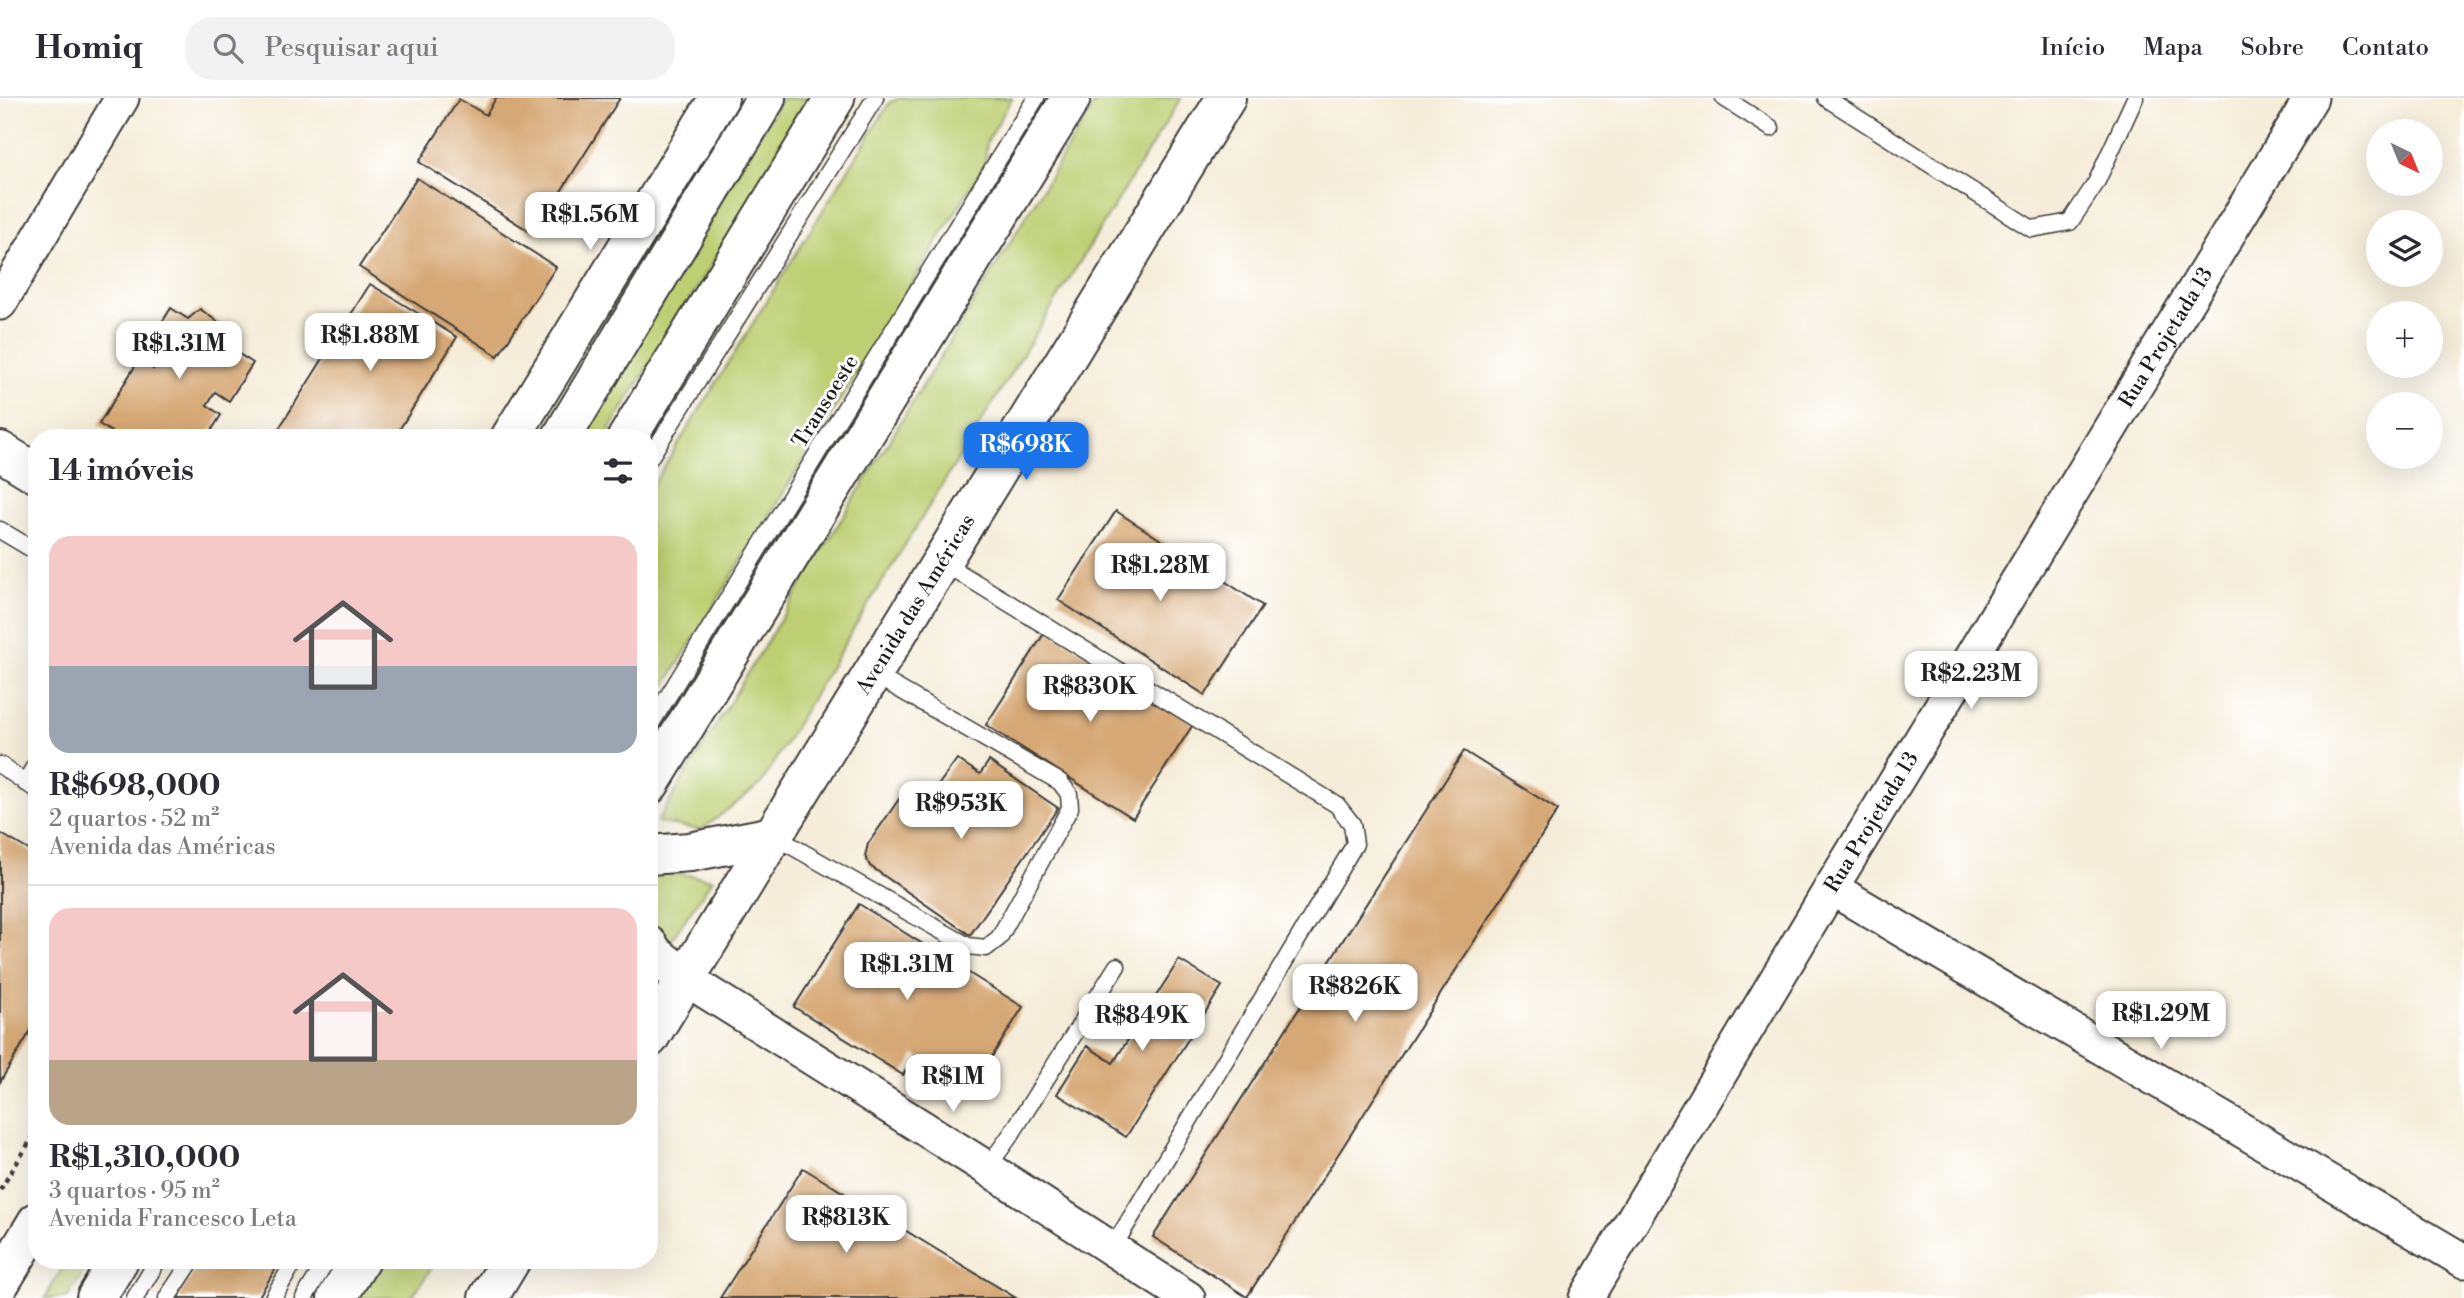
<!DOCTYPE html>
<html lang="pt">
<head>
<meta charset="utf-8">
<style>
	:root { --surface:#fff; --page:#f2f2f3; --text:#2b2b33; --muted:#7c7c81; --line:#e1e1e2; --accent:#1a73e8 }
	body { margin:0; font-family:"Libre Bodoni",serif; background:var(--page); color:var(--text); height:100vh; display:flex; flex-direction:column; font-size:26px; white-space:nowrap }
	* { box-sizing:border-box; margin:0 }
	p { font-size:23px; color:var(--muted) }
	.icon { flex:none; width:38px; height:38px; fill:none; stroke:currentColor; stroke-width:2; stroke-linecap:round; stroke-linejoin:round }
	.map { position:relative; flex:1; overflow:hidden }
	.sheet { position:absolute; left:28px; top:331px; width:630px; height:840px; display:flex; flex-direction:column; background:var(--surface); border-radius:28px; box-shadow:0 7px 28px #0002 }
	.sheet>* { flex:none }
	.needle { width:46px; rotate:137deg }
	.fabs { position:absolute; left:2366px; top:21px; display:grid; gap:14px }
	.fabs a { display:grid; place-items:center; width:77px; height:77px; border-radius:50%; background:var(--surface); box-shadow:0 7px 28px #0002; font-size:35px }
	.price { position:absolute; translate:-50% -60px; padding:0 16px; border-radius:14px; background:#fff; color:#222; font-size:23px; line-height:46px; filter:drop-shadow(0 2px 4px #0008) }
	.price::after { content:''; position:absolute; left:50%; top:42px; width:21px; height:16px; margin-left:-10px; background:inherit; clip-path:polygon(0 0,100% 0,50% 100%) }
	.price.on { background:var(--accent); color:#fff }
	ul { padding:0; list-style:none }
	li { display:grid; align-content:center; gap:14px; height:371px; padding:0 21px }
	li+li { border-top:2px solid var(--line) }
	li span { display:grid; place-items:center; height:217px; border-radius:21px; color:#555 }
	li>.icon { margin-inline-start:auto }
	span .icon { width:126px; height:126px; fill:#fffc; stroke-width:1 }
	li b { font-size:30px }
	h2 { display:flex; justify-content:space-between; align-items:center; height:84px; padding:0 21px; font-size:30px }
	header { display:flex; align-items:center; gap:42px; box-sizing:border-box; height:98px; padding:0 35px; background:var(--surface); border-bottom:2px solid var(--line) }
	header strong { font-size:33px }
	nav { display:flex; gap:38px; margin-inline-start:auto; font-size:24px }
	.search { width:490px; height:63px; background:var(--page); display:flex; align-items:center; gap:18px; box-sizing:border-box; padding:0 24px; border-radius:28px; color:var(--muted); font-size:26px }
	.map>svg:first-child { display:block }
	.green { fill:#bdcf72; stroke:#6c7647; stroke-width:2 }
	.building { fill:#d6a875 }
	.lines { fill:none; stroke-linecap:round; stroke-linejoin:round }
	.service-casing { stroke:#3d3b38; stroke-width:19 }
	.minor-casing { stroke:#3d3b38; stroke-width:37 }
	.tertiary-casing { stroke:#3d3b38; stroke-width:42 }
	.secondary-casing { stroke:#3d3b38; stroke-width:42 }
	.trunk-casing { stroke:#3d3b38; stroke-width:42 }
	.path { stroke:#3d3b38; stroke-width:4.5; stroke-dasharray:5 5; stroke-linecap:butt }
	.service { stroke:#fff; stroke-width:16 }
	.minor { stroke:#fff; stroke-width:33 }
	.tertiary { stroke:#fff; stroke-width:38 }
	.secondary { stroke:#fff; stroke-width:38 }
	.trunk { stroke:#fff; stroke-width:38 }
	.labels { text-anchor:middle; stroke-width:6; stroke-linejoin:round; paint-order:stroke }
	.street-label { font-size:21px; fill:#1c1c1c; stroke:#fff }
</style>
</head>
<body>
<header>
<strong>Homiq</strong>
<div class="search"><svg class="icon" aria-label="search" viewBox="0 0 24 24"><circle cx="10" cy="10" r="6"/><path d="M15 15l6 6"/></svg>Pesquisar aqui</div>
<nav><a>Início</a><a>Mapa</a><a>Sobre</a><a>Contato</a></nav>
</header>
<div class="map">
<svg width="2464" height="1200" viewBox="0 0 2464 1200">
	<rect width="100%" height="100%" fill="#fff"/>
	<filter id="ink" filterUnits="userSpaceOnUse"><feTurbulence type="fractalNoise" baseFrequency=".0143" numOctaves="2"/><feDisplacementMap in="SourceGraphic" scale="14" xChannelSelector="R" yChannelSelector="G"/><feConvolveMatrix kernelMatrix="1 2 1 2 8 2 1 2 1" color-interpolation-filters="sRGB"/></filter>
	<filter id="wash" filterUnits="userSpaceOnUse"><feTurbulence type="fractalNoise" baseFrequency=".00686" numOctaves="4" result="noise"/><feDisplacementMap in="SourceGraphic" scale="28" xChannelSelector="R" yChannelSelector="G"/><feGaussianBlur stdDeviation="1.57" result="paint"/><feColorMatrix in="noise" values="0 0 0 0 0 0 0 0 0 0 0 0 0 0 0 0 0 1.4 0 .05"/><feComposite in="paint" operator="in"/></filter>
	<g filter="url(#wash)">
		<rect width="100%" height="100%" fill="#f5edd9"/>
		<path class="green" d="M782 0H815L605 339 576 340Z
			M900 0H1012L987 44 985 66 661 594 649 587V393L890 4Z
			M1098 0H1181L855 528 761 686 701 732 657 724Z
			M649 771 713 781 667 848 649 818Z
			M67 1162H91L67 1200H45Z
			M374 1162H437L411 1200H352Z"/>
		<g id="blocks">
			<path class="building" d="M496 0H620L534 136 419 64 459 1 486 17Z
				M417 80 556 169 498 258 359 169Z
				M370 186 457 239 394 340H273Z
				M171 210 188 221 200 211 240 240 236 254 253 265 229 303 215 294 207 307 221 317 207 340H121L99 326 139 262 153 271 163 254 149 245Z
				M1116 413 1263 508 1205 597 1058 502Z
				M1047 531 1194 625 1133 720 986 627Z
				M1464 653 1558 712 1247 1199 1153 1139Z
				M957 661 980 676 989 663 1058 710 970 837 870 768 865 758 868 746 899 701 919 714Z
				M0 735 37 757V922L0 984Z
				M859 806 1023 909 971 992 915 957 903 977 794 909Z
				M1179 862 1222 888 1126 1039 1057 996 1087 948 1113 965Z
				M803 1070 1016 1200H720Z
				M201 1162H281L258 1200H178Z"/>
		</g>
	</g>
	<g filter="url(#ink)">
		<use href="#blocks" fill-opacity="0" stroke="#3d3b38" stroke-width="2"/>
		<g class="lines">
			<defs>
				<path id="service" d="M1724 0 1771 30
					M1826 0 2032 131 2070 124 2096 85 2135 0
					M649 361 875 0
					M0 432 37 454
					M942 464 1337 707 1352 726 1355 746 1112 1151
					M649 629 1036 0
					M0 667 37 692
					M25 685 37 664
					M774 738 968 848 986 850 999 840 1070 710 1069 696 1060 684 873 576
					M987 1070 1012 1035 1117 868
					M135 1200 158 1162
					M167 1200 192 1162
					M273 1200 295 1162
					M304 1200 327 1162"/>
				<g id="minor">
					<path d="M0 205 122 0"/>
					<path d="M1831 790 2464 1163"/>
					<path d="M686 881 987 1070 1188 1200"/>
					<path id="s1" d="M1586 1200 1831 790 2311 0"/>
				</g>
				<path id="tertiary" d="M0 353 37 376"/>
				<g id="secondary">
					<path d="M510 340 719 0"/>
					<path id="s2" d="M649 940 1226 0"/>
					<path d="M0 1185 37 1124"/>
					<path d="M488 1200 511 1162"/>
				</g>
				<path id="trunk" d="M561 340 766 0
					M627 340 835 0
					M649 687 1071 0
					M649 757 690 754 774 738
					M649 848 654 856 686 881
					M96 1200 119 1162
					M337 1200 360 1162"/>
			</defs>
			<use href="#service" class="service-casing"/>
			<use href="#minor" class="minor-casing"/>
			<use href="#tertiary" class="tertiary-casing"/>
			<use href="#secondary" class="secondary-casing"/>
			<use href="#trunk" class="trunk-casing"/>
			<path class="path" d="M0 1092 37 1032"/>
			<use href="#service" class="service"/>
			<use href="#minor" class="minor"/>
			<use href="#tertiary" class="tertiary"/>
			<use href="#secondary" class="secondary"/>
			<use href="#trunk" class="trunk"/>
		</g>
	</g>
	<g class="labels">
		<g class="street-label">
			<text dy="7" stroke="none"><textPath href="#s1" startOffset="1122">Rua Projetada 13</textPath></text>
			<text transform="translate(825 303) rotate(-58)" y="7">Transoeste</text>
			<text dy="7" stroke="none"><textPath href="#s2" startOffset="509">Avenida das Américas</textPath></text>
			<text dy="7" stroke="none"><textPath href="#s1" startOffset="555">Rua Projetada 13</textPath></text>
		</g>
	</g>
</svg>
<div class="fabs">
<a><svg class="needle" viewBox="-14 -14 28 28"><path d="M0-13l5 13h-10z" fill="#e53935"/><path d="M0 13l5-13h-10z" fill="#7c7c81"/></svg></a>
<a><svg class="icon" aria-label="layers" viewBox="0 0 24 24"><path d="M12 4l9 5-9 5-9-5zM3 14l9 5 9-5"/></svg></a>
<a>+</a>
<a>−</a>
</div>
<b class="price" style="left:590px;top:154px">R$1.56M</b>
<b class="price" style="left:370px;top:275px">R$1.88M</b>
<b class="price" style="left:179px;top:283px">R$1.31M</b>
<b class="price on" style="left:1026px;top:384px">R$698K</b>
<b class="price" style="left:1160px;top:505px">R$1.28M</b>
<b class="price" style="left:1971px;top:613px">R$2.23M</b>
<b class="price" style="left:1090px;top:626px">R$830K</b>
<b class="price" style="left:961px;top:743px">R$953K</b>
<b class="price" style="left:907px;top:904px">R$1.31M</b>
<b class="price" style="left:1355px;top:926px">R$826K</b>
<b class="price" style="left:2161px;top:953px">R$1.29M</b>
<b class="price" style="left:1142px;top:955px">R$849K</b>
<b class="price" style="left:953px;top:1016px">R$1M</b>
<b class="price" style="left:846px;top:1157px">R$813K</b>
<section class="sheet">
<h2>14 imóveis<svg class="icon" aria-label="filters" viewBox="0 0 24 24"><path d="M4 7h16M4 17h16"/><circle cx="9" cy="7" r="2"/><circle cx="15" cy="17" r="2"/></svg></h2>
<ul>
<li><span style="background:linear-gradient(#f6c9c9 60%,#9aa5b1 0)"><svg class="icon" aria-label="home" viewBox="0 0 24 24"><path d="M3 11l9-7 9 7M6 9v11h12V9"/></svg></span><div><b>R$698,000</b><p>2 quartos · 52 m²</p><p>Avenida das Américas</p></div></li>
<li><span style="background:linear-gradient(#f6c9c9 70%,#b9a48a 0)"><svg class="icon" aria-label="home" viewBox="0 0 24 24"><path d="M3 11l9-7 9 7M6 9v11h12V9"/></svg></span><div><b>R$1,310,000</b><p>3 quartos · 95 m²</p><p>Avenida Francesco Leta</p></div></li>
</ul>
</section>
</div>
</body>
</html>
